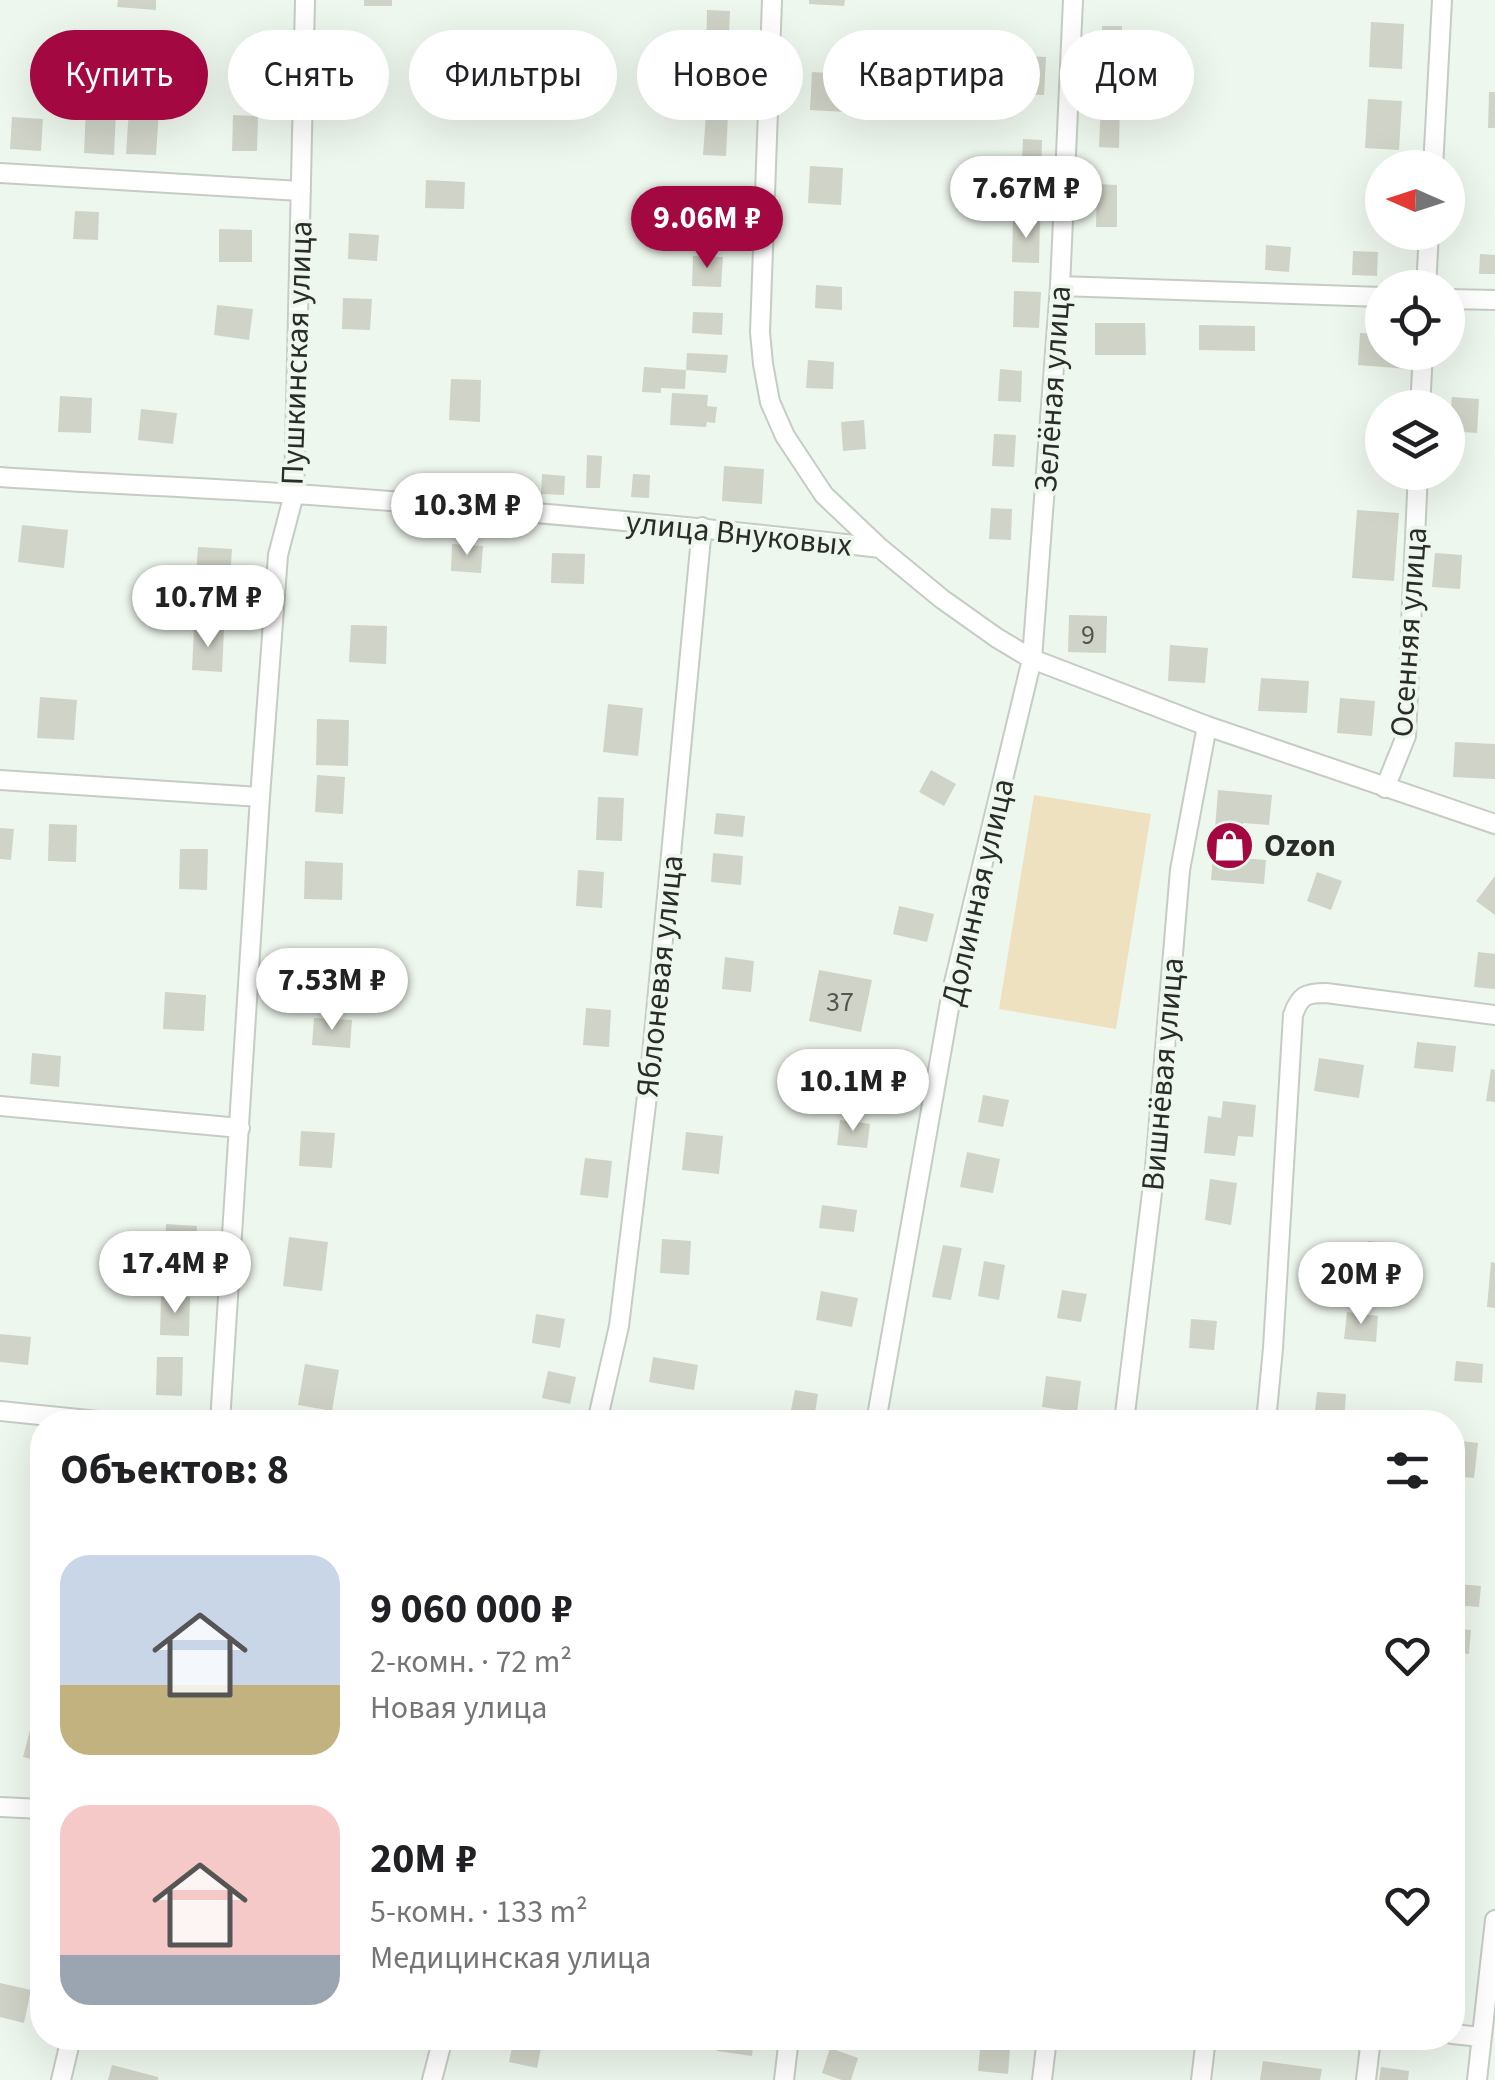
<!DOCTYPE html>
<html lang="ru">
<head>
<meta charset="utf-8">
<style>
	:root { --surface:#fff; --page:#f6f6f6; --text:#202124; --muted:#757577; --accent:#a30840 }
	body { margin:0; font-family:"Source Sans 3",sans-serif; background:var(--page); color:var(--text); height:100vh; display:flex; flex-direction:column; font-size:38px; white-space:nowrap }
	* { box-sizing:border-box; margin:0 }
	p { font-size:32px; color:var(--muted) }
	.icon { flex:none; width:55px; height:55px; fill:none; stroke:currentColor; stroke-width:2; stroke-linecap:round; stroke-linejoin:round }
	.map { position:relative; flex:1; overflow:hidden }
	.sheet { position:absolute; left:30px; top:1410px; width:1435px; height:640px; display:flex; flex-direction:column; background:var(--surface); border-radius:40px; box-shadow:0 10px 40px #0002 }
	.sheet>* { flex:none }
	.hud { position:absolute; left:30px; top:30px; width:1435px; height:90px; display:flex; gap:20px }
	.needle { width:65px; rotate:273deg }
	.buttons { position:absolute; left:1365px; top:150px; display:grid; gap:20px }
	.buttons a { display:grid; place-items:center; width:100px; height:100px; border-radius:50%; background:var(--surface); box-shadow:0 10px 40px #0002; font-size:50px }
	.price { position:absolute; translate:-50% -85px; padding:0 22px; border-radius:35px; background:#fff; color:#222; font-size:32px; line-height:65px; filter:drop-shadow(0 2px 5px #0008) }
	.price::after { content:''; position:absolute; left:50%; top:60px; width:30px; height:22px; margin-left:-15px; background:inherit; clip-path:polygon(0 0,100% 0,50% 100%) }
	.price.selected { background:var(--accent); color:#fff }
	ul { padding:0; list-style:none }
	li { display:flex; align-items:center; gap:30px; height:250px; padding:0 30px }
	li span { display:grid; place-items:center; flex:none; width:280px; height:200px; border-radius:30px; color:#555 }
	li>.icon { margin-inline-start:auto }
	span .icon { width:120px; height:120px; fill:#fffc; stroke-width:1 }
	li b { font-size:42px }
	h2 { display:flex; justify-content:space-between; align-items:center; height:120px; padding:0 30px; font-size:42px }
	.pill { padding:0 35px; border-radius:45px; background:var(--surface); box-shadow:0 10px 40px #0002; font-size:35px; line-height:90px }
	.pill.selected { background:var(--accent); color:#fff }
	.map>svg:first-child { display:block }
	.green { fill:#eee1c0 }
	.building { fill:#d0d3c7 }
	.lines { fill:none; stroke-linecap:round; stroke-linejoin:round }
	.minor-casing { stroke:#c4ccc3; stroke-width:22 }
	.minor { stroke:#fff; stroke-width:18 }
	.labels { text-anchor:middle; stroke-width:8; stroke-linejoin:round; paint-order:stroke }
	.number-label { font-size:28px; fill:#535650 }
	.street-label { font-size:32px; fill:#292c28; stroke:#eef7ed }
	.poi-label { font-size:32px; font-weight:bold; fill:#292c28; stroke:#eef7ed; text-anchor:start }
</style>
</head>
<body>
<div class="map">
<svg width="1495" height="2080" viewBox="0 0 1495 2080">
	<rect width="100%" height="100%" fill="#eef7ed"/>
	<path class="green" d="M1034 795 1151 814 1116 1029 999 1009Z"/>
	<path class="building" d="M118 0H156V10L117 7Z
		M364 0H392V6H364Z
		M809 0H845L844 6 809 4Z
		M707 10 730 11 728 58 706 57Z
		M1371 22 1404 24 1402 69 1369 67Z
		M1102 26H1122L1121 69 1101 68Z
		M351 56 380 57 379 93 349 92Z
		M1024 56 1046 57 1044 95 1022 94Z
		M812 72 846 74 844 112 810 110Z
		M1489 92H1495V128H1488Z
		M1368 99 1402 101 1399 150 1365 148Z
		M1101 102H1120L1119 148 1099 147Z
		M86 108 116 110 114 155 84 153Z
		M129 109 159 111 156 155 126 154Z
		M706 113 728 115 726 156 703 155Z
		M233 115 258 116 257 151H232Z
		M12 117 43 119 41 151 10 149Z
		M1023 139 1042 140 1041 183 1021 182Z
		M810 166 843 168 841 205 808 203Z
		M426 180 465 182 464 209 425 208Z
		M1097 184 1117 185V227H1096Z
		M75 211 99 212 98 240 73 239Z
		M1013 219 1040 220 1039 263 1012 262Z
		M219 229 252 230V262H219Z
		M349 233 379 235 377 261 348 259Z
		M1266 245 1291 247 1289 272 1265 270Z
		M1353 251 1378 252 1377 276 1352 275Z
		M1480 254 1495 255V274H1479Z
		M693 256 723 257 721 287 692 286Z
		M816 285 842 287V310L815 308Z
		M1014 291 1041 292 1039 328 1013 327Z
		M343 298 372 299 370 330 342 329Z
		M217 305 253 309 249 340 214 335Z
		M693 312 723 313 722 335 692 333Z
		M1095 323H1145L1146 355H1095Z
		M1199 325 1255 326V351L1199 350Z
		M1360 333 1382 334V352H1409L1408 369 1358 365Z
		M687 353 728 355 726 373 686 370Z
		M808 360 834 362 833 389 806 388Z
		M644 367 686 370 685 389 661 388V393L642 392Z
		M1000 369 1022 371 1021 402 998 401Z
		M451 379 481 380 480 422 449 420Z
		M672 393 708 395 707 406 717 407 715 423 707 422 706 427 670 425Z
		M60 396 92 398 91 433 58 432Z
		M1452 397 1479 399 1477 433 1449 431Z
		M141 409 177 413 173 444 138 440Z
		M864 420 866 449 843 451 841 422Z
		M994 434 1016 435 1014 467 992 466Z
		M587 455 602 456 600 488H586Z
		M724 466 764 469 762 504 722 501Z
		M542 474 565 476 564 495 541 494Z
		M633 474 650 475 649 498 631 497Z
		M991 508 1012 509 1011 540 989 539Z
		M1357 510 1399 513 1394 581 1352 578Z
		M22 525 68 530 64 568 18 562Z
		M452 544 483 546 481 573 451 571Z
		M198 547 232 549 229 593 195 591Z
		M552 553 585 554 584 584 551 583Z
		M1435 553 1462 555 1460 589 1432 587Z
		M1069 615 1107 616 1106 653 1068 652Z
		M351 625 387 626 386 664 349 662Z
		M194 629 224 630 222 672 192 670Z
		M1170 645 1208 648 1205 683 1168 681Z
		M1261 678 1309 681 1307 713 1258 711Z
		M40 697 77 700 74 740 37 738Z
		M1340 698 1375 701 1372 736 1337 733Z
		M608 704 643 708 638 756 603 752Z
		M317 719 349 720 348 766 316 765Z
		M1455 742 1495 744V779L1453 777Z
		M931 770 956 784 944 806 919 792Z
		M317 775 345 777 343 814 315 812Z
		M1218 790 1272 795 1269 825 1243 823 1240 858 1266 860 1264 884 1211 880Z
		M598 797 624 798 622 841 596 840Z
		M716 813 745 816 743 837 714 834Z
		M49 824 77 825 76 862 48 861Z
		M0 828 14 829 11 860 0 859Z
		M180 849H208L207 890 179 889Z
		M713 853 743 856 741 885 711 882Z
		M305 861 343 863 342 900 304 899Z
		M578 870 604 872 602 908 576 906Z
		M1317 872 1342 881 1331 910 1307 901Z
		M1495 876V915L1476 901Z
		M899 906 934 914 927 942 893 934Z
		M1478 952 1495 954V989L1474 987Z
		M725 957 754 961 751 992 722 989Z
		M819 970 872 980 861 1032 809 1021Z
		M165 992 206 995 204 1031 163 1029Z
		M586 1008 611 1010 609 1047 583 1045Z
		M314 1018 352 1020 350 1048 312 1045Z
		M1417 1042 1456 1046 1453 1072 1414 1068Z
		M32 1053 61 1056 59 1087 30 1084Z
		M1319 1058 1364 1065 1359 1098 1314 1091Z
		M1491 1069 1495 1070V1102L1486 1101Z
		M983 1095 1009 1100 1003 1127 978 1122Z
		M1223 1101 1256 1105 1253 1137 1238 1136 1235 1156 1204 1153 1208 1116 1221 1118Z
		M840 1120 870 1124 867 1148 837 1145Z
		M301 1131 335 1133 332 1168 299 1166Z
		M686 1132 723 1136 719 1174 682 1170Z
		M967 1152 1000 1159 993 1193 960 1187Z
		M585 1158 612 1161 608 1198 580 1195Z
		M1210 1179 1237 1183 1231 1225 1205 1220Z
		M822 1205 857 1210 854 1232 819 1228Z
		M166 1224 197 1226 195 1266 164 1265Z
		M289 1237 328 1242 322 1291 283 1286Z
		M662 1239 691 1241 689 1275 660 1273Z
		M1368 1241 1402 1244 1398 1282 1364 1278Z
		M943 1245 962 1248 951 1300 932 1297Z
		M984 1261 1005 1265 999 1300 978 1296Z
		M1491 1262 1495 1263V1308L1487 1307Z
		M1062 1290 1087 1294 1081 1322 1057 1318Z
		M821 1291 858 1298 852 1327 816 1320Z
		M161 1297H190L189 1336 160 1335Z
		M1347 1312 1378 1316 1376 1342 1344 1339Z
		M536 1314 565 1319 560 1348 532 1343Z
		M1191 1319 1217 1321 1214 1350 1189 1348Z
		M0 1334 31 1337 28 1365 0 1362Z
		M157 1357H183L182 1396 156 1395Z
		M653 1357 698 1365 694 1390 649 1382Z
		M1456 1361 1483 1364 1482 1383 1454 1381Z
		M305 1364 339 1370 332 1411 298 1405Z
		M548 1371 576 1377 570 1404 542 1398Z
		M1046 1376 1081 1381 1077 1412 1042 1407Z
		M795 1390 818 1394 814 1419 790 1415Z
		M1317 1392 1346 1394 1344 1422H1314Z
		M1452 1440 1478 1443 1474 1478 1452 1476Z
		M1456 1584 1481 1586 1479 1607 1454 1605Z
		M1452 1628 1471 1630 1469 1654 1452 1652Z
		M35 1711 42 1713V1762L23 1757Z
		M1452 1732H1459L1457 1767 1452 1766Z
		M0 1983 31 1990 24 2023 0 2017Z
		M514 2038H543L537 2068 509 2062Z
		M718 2038H754L752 2056 717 2051Z
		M981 2038H1011L1008 2074 978 2071Z
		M830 2048 858 2058 851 2080H842L822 2073Z
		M1263 2061 1322 2069 1320 2080H1260Z
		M112 2065 158 2077V2080H108Z
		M1381 2067 1409 2071 1408 2080H1379Z"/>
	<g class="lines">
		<defs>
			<path id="minor" d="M772 0 760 332 763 364 770 402 785 436 824 495 880 548 942 599 997 638 1032 659 1207 726 1495 824
				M1433 168 1442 0
				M0 173 301 191
				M1060 286 1382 297
				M1426 288 1429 232
				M1448 299 1495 300
				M1420 408 1423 352
				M0 477C99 484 198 487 296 494 491 508 686 525 880 548
				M0 780 260 797
				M1385 788 1406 736 1418 472
				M0 1106 240 1128
				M0 1411 108 1422
				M220 1422 260 797 278 555 294 494 305 0
				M597 1422 619 1326 652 1055 702 527
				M876 1422 952 991 1032 659 1060 286 1073 0
				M1124 1422 1155 1168 1180 870 1207 726
				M1266 1422 1273 1348 1293 1015C1300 995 1306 993 1326 993L1495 1015
				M0 1807 42 1809
				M1452 2034 1481 2037
				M61 2080 71 2038
				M432 2080 443 2038
				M784 2080 789 2038
				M1042 2080 1047 2038
				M1201 2080 1206 2038
				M1366 2080 1371 2038
				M1477 2080 1495 1920"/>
		</defs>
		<use href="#minor" class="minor-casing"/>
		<use href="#minor" class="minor"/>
	</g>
	<defs>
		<symbol id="shop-disc" viewBox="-11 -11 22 22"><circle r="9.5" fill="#a30840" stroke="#eef7ed"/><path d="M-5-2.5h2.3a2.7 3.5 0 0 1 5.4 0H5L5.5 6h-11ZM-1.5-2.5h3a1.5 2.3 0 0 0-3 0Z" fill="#fff"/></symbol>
	</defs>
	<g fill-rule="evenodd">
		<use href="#shop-disc" x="1202" y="818" width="55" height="55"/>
	</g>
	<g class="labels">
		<g class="number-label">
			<text x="1088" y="644">9</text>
			<text x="840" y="1011">37</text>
		</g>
		<g class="street-label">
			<text transform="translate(296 353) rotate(-88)" y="11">Пушкинская улица</text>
			<text transform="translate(1052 389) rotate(-86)" y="11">Зелёная улица</text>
			<text transform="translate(739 533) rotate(6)" y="11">улица Внуковых</text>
			<text transform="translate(1408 632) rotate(-86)" y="11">Осенняя улица</text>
			<text transform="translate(977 892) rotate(-77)" y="11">Долинная улица</text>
			<text transform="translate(659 976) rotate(-84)" y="11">Яблоневая улица</text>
			<text transform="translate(1162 1074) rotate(-85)" y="11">Вишнёвая улица</text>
		</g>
		<g class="poi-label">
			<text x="1264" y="856">Ozon</text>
		</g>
	</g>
</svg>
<div class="buttons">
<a><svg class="needle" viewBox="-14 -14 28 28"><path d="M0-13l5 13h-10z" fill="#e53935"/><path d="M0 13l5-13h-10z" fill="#757577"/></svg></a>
<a><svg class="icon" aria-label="locate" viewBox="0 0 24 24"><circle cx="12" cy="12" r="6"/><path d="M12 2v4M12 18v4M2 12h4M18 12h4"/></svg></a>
<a><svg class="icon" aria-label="layers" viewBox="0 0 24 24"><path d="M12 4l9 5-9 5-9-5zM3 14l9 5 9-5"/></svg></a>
</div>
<b class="price" style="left:1026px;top:241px">7.67M ₽</b>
<b class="price selected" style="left:707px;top:271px">9.06M ₽</b>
<b class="price" style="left:467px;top:558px">10.3M ₽</b>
<b class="price" style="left:208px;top:650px">10.7M ₽</b>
<b class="price" style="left:332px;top:1033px">7.53M ₽</b>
<b class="price" style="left:853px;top:1134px">10.1M ₽</b>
<b class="price" style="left:175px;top:1316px">17.4M ₽</b>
<b class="price" style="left:1361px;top:1327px">20M ₽</b>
<div class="hud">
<a class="pill selected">Купить</a>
<a class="pill">Снять</a>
<a class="pill">Фильтры</a>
<a class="pill">Новое</a>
<a class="pill">Квартира</a>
<a class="pill">Дом</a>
</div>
<section class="sheet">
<h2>Объектов: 8<svg class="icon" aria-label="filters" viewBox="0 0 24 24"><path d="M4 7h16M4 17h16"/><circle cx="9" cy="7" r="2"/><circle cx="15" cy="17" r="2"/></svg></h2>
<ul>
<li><span style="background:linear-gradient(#c9d6e8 65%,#c2b280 0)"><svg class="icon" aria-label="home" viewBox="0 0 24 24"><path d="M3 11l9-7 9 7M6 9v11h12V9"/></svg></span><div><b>9 060 000 ₽</b><p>2-комн. · 72 m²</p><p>Новая улица</p></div><svg class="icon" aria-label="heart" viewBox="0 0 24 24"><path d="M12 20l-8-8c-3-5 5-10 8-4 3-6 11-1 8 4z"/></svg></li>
<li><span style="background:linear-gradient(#f6c9c9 75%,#9aa5b1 0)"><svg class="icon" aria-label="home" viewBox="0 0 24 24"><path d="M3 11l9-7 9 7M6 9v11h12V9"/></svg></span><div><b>20M ₽</b><p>5-комн. · 133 m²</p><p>Медицинская улица</p></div><svg class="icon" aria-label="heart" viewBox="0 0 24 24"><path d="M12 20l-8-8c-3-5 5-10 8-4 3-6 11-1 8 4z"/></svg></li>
</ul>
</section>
</div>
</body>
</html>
